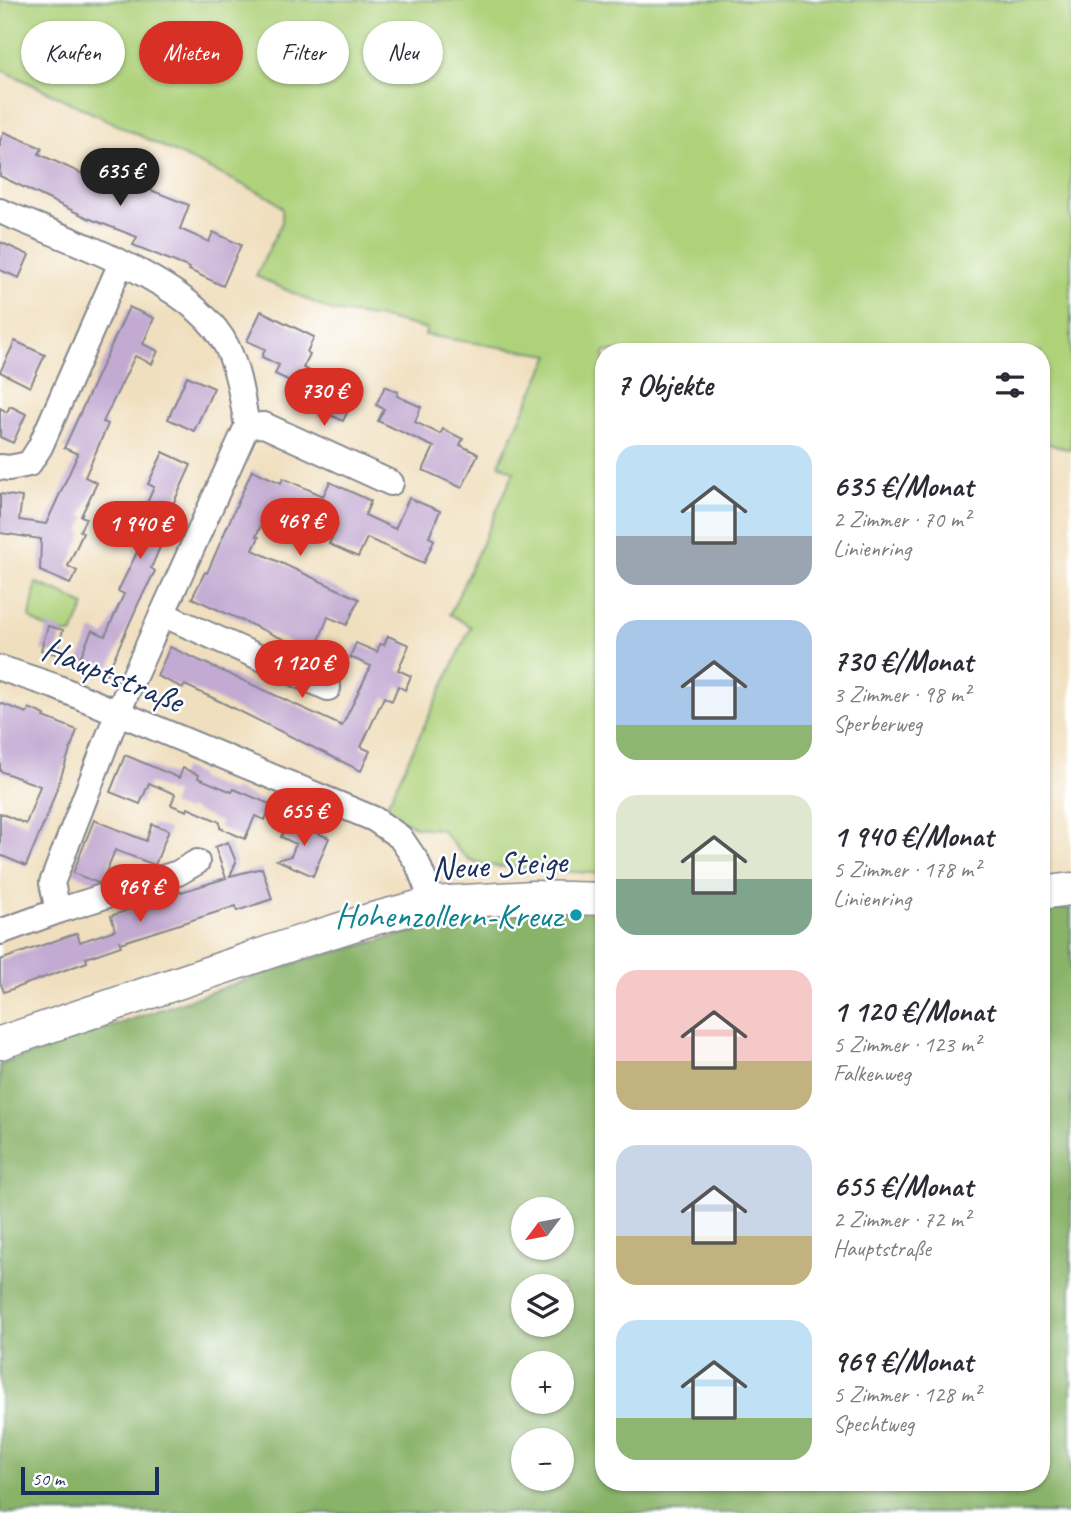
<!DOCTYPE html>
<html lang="de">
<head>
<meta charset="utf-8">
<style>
	:root { --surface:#fff; --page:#f2f2f3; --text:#2b2b33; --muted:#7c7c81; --accent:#d93025 }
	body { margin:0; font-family:Caveat,sans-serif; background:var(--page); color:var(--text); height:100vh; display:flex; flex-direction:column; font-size:26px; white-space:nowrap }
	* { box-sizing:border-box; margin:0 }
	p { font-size:23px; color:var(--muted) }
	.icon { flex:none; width:38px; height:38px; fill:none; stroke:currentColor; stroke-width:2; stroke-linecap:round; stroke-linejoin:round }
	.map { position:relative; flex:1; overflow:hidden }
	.side { position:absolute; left:595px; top:343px; width:455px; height:1148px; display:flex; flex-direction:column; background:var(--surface); border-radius:28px; box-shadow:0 2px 5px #0004 }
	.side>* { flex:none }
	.top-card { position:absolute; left:21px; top:21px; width:469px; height:63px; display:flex; gap:14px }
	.needle { width:46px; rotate:238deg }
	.controls { position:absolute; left:511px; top:1197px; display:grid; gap:14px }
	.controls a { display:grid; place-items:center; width:63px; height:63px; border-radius:50%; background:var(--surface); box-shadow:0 2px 5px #0004; font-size:35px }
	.scale { position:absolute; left:21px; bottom:18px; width:138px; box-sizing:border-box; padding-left:7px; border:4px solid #1b2f5e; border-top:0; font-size:19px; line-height:24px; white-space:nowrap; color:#1b2f5e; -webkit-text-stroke:5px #fff; paint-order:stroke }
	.price { position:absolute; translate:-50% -60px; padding:0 16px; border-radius:24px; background:var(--accent); color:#fff; font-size:23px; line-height:46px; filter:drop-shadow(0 2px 4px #0008) }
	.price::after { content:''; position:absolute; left:50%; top:42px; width:21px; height:16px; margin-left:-10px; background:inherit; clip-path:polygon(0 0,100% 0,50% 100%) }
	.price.active { background:#222; color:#fff }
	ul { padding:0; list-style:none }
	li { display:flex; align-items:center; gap:21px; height:175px; padding:0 21px }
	li span { display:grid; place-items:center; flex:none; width:196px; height:140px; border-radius:21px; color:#555 }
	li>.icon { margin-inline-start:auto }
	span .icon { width:84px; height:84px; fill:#fffc; stroke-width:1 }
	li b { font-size:30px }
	h2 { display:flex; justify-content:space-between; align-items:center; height:84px; padding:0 21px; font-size:30px }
	.chip { padding:0 24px; border-radius:32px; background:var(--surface); box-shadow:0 2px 5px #0004; font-size:24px; line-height:63px }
	.chip.active { background:var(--accent); color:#fff }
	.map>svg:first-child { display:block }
	.green { fill:#aed17a; stroke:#64806c; stroke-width:2 }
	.forest { fill:#8ab36a; stroke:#527164; stroke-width:2; fill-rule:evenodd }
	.building { fill:#c3aad2 }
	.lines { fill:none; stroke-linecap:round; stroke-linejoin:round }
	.minor-casing { stroke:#86878e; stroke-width:28 }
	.major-casing { stroke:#86878e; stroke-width:35 }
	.minor { stroke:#fff; stroke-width:24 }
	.major { stroke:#fff; stroke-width:32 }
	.culture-dot { fill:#0f9aa8; stroke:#fff; stroke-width:2.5 }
	.labels { text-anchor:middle; stroke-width:5; stroke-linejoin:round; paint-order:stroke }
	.street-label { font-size:35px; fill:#1b2f5e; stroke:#fff }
	.culture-label { font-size:35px; fill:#0d838f; stroke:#fff; text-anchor:end }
</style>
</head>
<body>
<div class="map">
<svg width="1071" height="1513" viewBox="0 0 1071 1513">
	<rect width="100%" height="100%" fill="#fff"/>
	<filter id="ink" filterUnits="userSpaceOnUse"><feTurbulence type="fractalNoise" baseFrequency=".0143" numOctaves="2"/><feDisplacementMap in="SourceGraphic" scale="14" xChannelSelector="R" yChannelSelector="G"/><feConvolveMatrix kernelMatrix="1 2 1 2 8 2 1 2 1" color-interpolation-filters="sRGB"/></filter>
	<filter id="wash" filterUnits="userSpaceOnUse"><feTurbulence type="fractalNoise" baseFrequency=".00686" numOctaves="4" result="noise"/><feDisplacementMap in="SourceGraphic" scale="28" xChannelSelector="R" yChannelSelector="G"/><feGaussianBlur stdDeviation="1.57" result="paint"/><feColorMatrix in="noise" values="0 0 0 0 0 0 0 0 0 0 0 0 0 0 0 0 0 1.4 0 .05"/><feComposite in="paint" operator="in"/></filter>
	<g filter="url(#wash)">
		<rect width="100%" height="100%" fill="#f0dfbe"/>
		<path class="green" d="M0 0H1071V450L1042 442 1041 445V352H604V874L490 866 470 860 458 850 441 829 416 827 384 811 471 627 450 614 514 472 499 464 550 355 425 335 427 329 387 319 332 311 256 276 282 222V208L271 198 0 69Z
			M36 583 62 593 85 606 72 634C55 634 44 628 30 618Z"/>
		<path class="forest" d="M555 905 604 906V1482H1041V911L1071 908V1513H0V1065L295 963 431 927ZM523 1209H562V1248H523ZM523 1286H562V1325H523ZM523 1363H562V1402H523ZM523 1440H562V1479H523Z"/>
		<g id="blocks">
			<path class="building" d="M4 132 42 148 39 154 102 183 109 164 144 177 140 186 189 205 180 229 209 242 213 232 241 245 223 286 189 270 190 268 133 245 137 237 88 218 0 176V141Z
				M0 242 29 255 19 278 0 270Z
				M129 307 154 318 143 344 158 351 152 364 135 356 103 422 108 424 85 477 97 483 81 516 86 518 80 531 83 533 68 566 77 571 70 584 40 571 41 539 0 533V494L22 497 19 520 46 524 78 454 64 448Z
				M261 311 314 337 307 352 310 354 303 368 357 393 343 421 307 404 313 392 275 374 279 365 262 357 265 349 247 341Z
				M15 341 45 355 30 387 0 372Z
				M187 376 214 388 194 431 168 419Z
				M385 386 398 392 397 396 421 407 415 422 440 434 443 429 463 439 460 445 478 454 462 488 423 470 434 447 378 421 384 409 376 405Z
				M10 406 26 414 13 443 0 437V408L7 412Z
				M163 452 191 465 169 513 174 515 151 568 155 571 139 602 107 674 78 662 92 630 105 636 124 594 118 591 141 544 131 540 154 487 148 484Z
				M252 470 281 483 283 478 323 496 330 482 371 501 365 515 395 529 409 498 440 511 429 537 434 540 424 563 367 538 358 557 329 544 338 525 311 514 305 526 269 509 256 536 259 537 253 550 359 599 347 625 328 617 314 653 192 598 205 572 207 573Z
				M48 626 63 630 56 654 41 650Z
				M388 636 409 645 398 670 411 676 405 690 398 686 392 701 384 697 361 747 370 751 361 771 217 700 185 685 183 688 157 676 170 647 342 726 371 666 350 657 356 643 377 652 380 644 384 645Z
				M0 703 27 713 29 708 45 715 44 717 77 730 49 811 26 866 0 855V813L26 824 40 786 0 771Z
				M125 755 179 778 183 768 199 775 198 778 232 792 234 789 272 805 265 820 255 816 245 839 220 828V822L188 808 187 811 171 805 175 794 149 783 140 804 110 792Z
				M94 820 146 841 152 824 169 830 155 865 115 850 102 882 98 883 73 873Z
				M288 820 329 838 313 876 277 860 291 856 296 844 281 837Z
				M228 842 236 862 230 876 262 868 272 899 237 911 236 906 120 943 119 940 121 946 86 958 87 962 4 992 0 982V960L77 933 80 942 115 930 111 916 139 906 140 910 167 901 165 897 226 878 215 847Z"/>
		</g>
	</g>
	<g filter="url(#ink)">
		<use href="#blocks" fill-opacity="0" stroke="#86878e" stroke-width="2"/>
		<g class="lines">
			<defs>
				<path id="minor" d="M0 211C65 239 197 282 227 347 239 372 242 399 247 426L118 712 52 883 58 911 0 932
					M247 426 264 425 391 483
					M0 467 9 468 29 464 40 447 121 263
					M162 614 328 688
					M0 668 54 686 374 819 400 837 417 862 433 903
					M58 911 178 873 197 862"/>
				<path id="major" d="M1041 893 1071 889
					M0 1043 290 945 369 920 433 903 533 897 604 899"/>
			</defs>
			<use href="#minor" class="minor-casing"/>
			<use href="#major" class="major-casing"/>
			<use href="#minor" class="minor"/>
			<use href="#major" class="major"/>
		</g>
	</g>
	<circle class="culture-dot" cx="576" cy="915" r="7"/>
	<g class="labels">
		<g class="street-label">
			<text transform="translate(113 674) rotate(22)" y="12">Hauptstraße</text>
			<text transform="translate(499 864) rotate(-3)" y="12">Neue Steige</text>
		</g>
		<g class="culture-label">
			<text x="562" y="927">Hohenzollern-Kreuz</text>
		</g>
	</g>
</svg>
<div class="controls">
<a><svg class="needle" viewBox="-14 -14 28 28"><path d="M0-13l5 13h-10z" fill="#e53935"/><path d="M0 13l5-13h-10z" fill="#7c7c81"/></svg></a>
<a><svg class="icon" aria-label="layers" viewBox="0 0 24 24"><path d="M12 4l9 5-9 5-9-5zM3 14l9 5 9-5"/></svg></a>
<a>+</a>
<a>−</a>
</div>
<div class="scale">50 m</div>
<b class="price active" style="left:120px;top:208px">635 €</b>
<b class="price" style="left:324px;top:428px">730 €</b>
<b class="price" style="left:300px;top:558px">469 €</b>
<b class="price" style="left:140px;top:561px">1 940 €</b>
<b class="price" style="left:302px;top:700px">1 120 €</b>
<b class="price" style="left:304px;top:848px">655 €</b>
<b class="price" style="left:140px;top:924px">969 €</b>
<div class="top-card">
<a class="chip">Kaufen</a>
<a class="chip active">Mieten</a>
<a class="chip">Filter</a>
<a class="chip">Neu</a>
</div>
<section class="side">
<h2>7 Objekte<svg class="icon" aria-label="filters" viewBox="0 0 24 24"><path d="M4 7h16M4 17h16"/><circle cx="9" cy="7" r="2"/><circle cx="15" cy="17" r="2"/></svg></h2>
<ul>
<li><span style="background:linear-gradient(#bfe0f5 65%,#9aa5b1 0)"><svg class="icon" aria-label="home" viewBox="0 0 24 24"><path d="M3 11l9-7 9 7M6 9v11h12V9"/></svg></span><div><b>635 €/Monat</b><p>2 Zimmer · 70 m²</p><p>Linienring</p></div></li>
<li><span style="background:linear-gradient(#a9c7e8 75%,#8fb573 0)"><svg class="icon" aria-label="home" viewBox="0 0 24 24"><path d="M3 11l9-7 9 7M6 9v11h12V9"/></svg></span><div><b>730 €/Monat</b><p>3 Zimmer · 98 m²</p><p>Sperberweg</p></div></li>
<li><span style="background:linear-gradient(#dfe7d0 60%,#7fa58c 0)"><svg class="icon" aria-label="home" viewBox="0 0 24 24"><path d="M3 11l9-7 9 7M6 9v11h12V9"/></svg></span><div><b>1 940 €/Monat</b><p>5 Zimmer · 178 m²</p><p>Linienring</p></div></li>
<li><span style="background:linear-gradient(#f6c9c9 65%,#c2b280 0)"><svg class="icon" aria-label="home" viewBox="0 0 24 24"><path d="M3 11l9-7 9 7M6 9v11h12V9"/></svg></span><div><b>1 120 €/Monat</b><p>5 Zimmer · 123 m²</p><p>Falkenweg</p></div></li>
<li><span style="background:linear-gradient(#c9d6e8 65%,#c2b280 0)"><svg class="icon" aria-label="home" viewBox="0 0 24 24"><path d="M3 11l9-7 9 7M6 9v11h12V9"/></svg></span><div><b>655 €/Monat</b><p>2 Zimmer · 72 m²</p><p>Hauptstraße</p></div></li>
<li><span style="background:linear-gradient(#bfe0f5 70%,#8fb573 0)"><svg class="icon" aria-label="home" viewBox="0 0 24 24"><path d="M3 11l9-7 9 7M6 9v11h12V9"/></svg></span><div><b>969 €/Monat</b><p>5 Zimmer · 128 m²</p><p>Spechtweg</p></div></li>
</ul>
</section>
</div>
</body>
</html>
